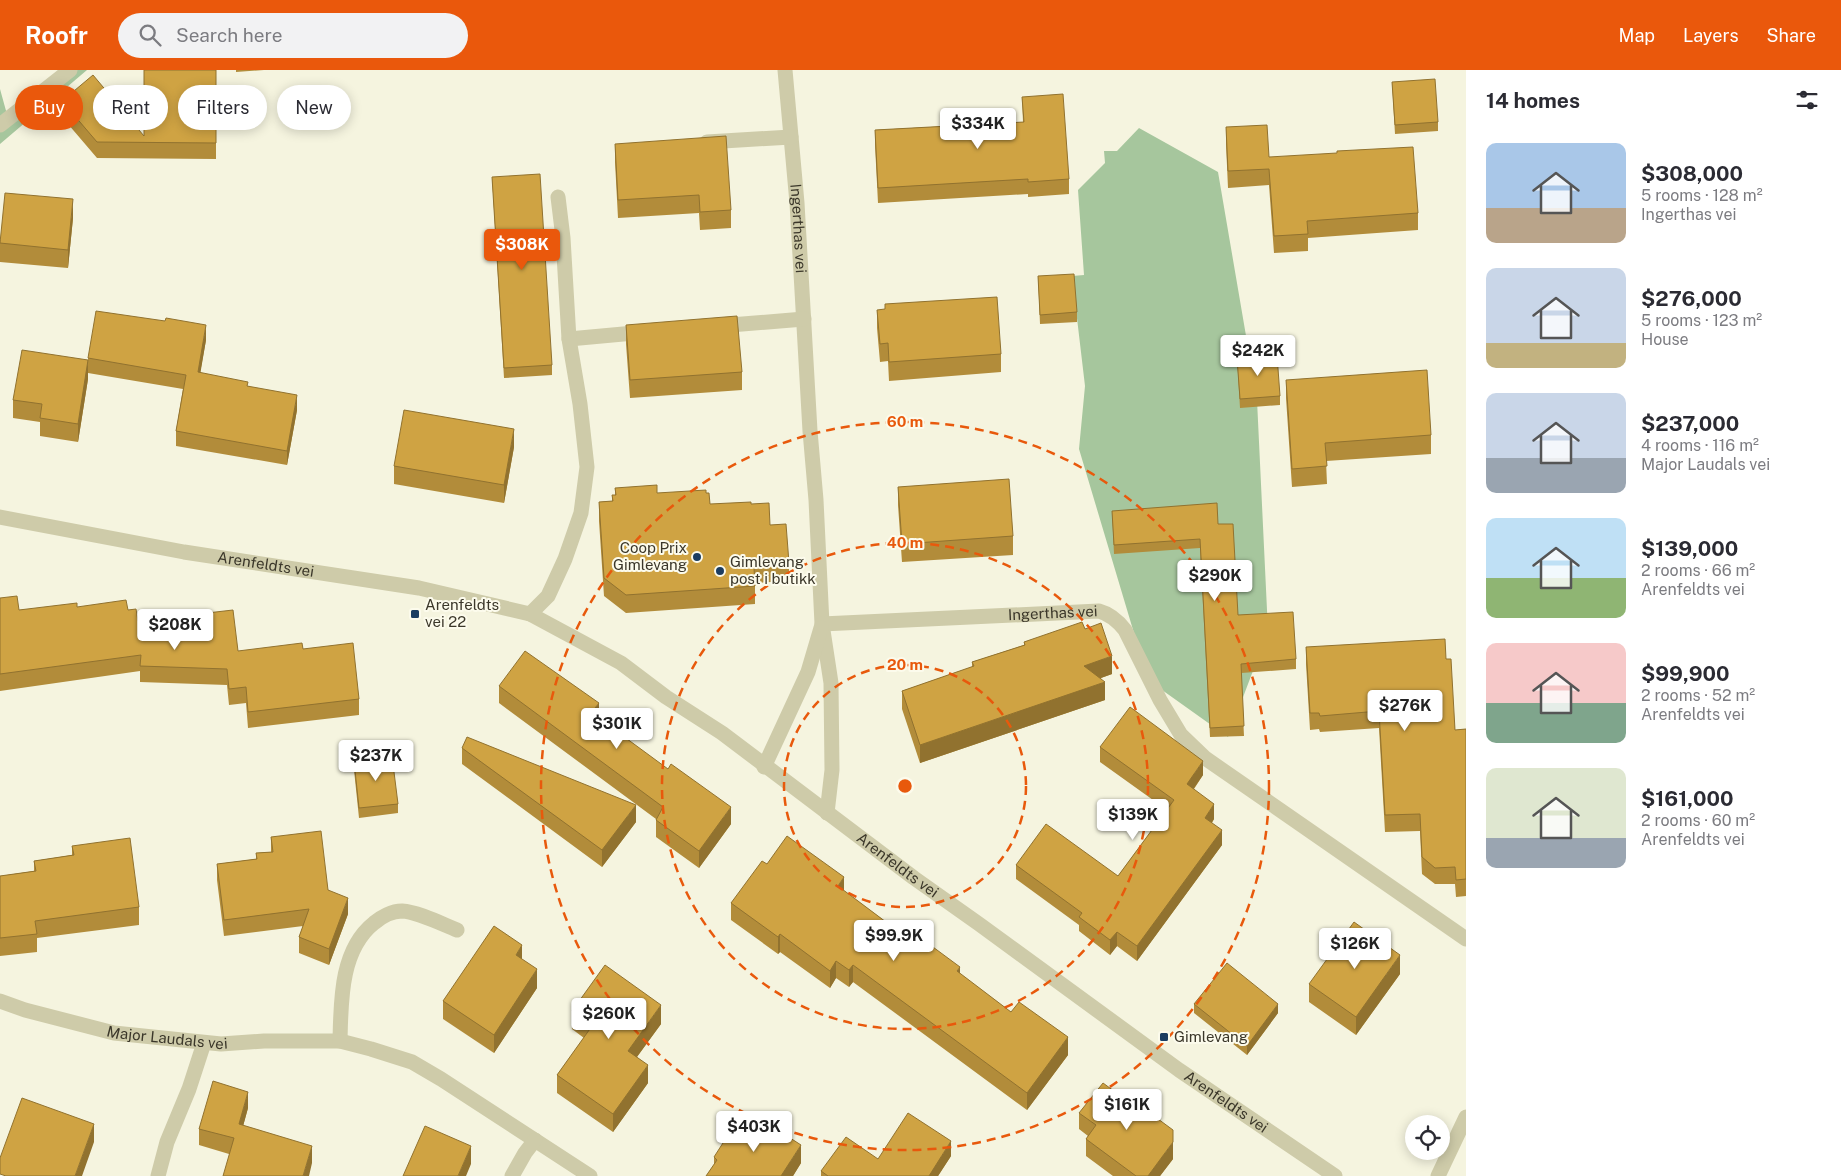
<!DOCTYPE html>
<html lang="en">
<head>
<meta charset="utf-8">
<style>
	:root { --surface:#fff; --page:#f2f2f3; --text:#2b2b33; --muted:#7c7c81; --accent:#ea580c }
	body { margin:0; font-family:"Public Sans",sans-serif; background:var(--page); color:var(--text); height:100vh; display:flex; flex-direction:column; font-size:19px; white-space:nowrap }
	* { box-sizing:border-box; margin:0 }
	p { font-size:16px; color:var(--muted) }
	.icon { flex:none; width:28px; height:28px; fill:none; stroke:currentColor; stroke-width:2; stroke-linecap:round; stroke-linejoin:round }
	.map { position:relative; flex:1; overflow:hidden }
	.details { display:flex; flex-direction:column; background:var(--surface); width:375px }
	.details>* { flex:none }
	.top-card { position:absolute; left:15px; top:15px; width:475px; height:45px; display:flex; gap:10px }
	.controls { position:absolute; left:1405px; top:1045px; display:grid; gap:10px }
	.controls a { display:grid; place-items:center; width:45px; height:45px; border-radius:50%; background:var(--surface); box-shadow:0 2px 12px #0003; font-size:25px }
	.price { position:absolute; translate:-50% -42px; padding:0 11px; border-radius:5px; background:#fff; color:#222; font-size:16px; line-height:32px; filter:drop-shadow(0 1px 2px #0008) }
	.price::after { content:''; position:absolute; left:50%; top:30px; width:15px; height:11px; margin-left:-8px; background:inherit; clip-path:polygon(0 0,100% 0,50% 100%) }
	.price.selected { background:var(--accent); color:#fff }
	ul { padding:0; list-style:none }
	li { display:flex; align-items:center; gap:15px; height:125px; padding:0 20px }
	li span { display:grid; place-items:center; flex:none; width:140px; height:100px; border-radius:10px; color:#555 }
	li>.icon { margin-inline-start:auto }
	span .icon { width:60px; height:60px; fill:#fffc; stroke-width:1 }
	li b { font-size:21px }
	h2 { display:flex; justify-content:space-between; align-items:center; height:60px; padding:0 20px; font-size:21px }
	.tag { padding:0 18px; border-radius:22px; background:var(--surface); box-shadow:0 2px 12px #0003; font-size:18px; line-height:45px }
	.tag.selected { background:var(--accent); color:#fff }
	header { display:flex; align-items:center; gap:30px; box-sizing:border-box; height:70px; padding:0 25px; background:var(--accent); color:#fff }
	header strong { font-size:24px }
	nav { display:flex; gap:28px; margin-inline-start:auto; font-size:18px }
	.search { width:350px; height:45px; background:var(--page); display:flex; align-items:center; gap:12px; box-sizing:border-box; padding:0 18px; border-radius:28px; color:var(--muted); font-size:19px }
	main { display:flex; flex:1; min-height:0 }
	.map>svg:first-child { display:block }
	.green { fill:#a6c69d }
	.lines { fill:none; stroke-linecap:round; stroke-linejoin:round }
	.minor { stroke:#cecba9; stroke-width:15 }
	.wall { fill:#b28c3a }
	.shaded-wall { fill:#91722f }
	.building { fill:#cfa343; stroke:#91722f }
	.ring { fill:none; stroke:#e8590c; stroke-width:2.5; stroke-dasharray:9 6 }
	.poi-dot { fill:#1b3d61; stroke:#fcfbec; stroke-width:2 }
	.labels { text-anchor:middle; stroke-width:4; stroke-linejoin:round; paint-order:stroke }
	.street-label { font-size:15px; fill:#3b372a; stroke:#fcfbec }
	.poi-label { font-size:15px; fill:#3b372a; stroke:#fcfbec; text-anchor:start }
	.centre { fill:#e8590c; stroke:#fcfbec; stroke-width:2.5 }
	.ring-label { font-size:15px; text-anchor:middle; font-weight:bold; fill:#e8590c; stroke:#fcfbec; stroke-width:4; stroke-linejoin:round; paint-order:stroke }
</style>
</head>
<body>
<header>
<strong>Roofr</strong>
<div class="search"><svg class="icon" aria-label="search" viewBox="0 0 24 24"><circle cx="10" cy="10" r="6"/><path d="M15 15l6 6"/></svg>Search here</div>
<nav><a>Map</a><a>Layers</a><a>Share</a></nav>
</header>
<main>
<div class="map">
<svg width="1466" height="1106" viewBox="0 0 1466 1106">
	<rect width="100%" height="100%" fill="#f5f4df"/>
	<path class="green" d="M69 0H87L0 74V19L8 48Z
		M1139 58 1218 102 1257 330 1268 561 1228 667 1148 610 1079 379 1085 316 1072 206 1084 205 1078 120 1105 93 1104 81H1117Z"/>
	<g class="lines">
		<g class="minor">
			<path id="s1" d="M785 0 797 133 810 361 816 430 822 554 831 613 832 700 827 743"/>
			<path d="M0 55 70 0"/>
			<path d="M707 72 791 67"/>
			<path d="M718 256 804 249"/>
			<path d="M569 269 645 262"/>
			<path id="s2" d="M0 447 184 482 419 518 530 544 621 593 666 627 722 663 914 808 979 854 1179 1000 1335 1106"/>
			<path d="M530 544 548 526 565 489 581 443 587 397 580 334 569 269 563 168 558 127"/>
			<path id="s3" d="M822 554 1099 541C1110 544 1118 551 1125 560L1160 630 1181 665 1205 688 1466 869"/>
			<path d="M764 697 808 602 821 558"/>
			<path id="s4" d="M0 931 25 940 114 963 221 974 264 971H340L371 979 412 992 441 1009 590 1106"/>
			<path d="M340 971C341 932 340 880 374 853 381 847 392 841 402 841 418 842 442 854 457 860"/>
			<path d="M158 1106 167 1072 189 1019 204 973"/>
			<path d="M512 1106 525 1083 535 1070"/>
			<path d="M1438 1106 1466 1047"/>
		</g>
	</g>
	<path class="wall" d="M216 0V89L97 88 62 47V31L144 66Z
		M236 0H264L236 2Z
		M1392 12 1438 52V61L1395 64Z
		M1022 27 1069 109V124L1028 127V124L878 133 875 75V60L1023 52Z
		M1226 57 1269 87 1418 143V160L1308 168V181L1274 183 1269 115 1228 118 1226 74Z
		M615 74 731 140V158L700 160 699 143 618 148 615 92Z
		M492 107 552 295V305L504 308Z
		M73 148 68 198 0 192V170Z
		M1038 206 1077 242V252L1040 254Z
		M877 240 1001 284V302L889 311 888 291 880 292 877 258Z
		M626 255 742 302V320L630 328 626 274Z
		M206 270 200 303 248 316 297 340 287 395 176 376V361L183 319 88 303V309L78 372 40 366V352L13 348V330L88 290V288Z
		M1237 288 1280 326V335L1240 338Z
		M1286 310 1431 365V384L1326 391 1327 414 1292 417 1286 328Z
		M514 377 504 433 394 414V396Z
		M898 417 1013 466V485L902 492 898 435Z
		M615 418 657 423H706L710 434H751L770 455 789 493V511L755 513V534L626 543 604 526 599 451V432L612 431V425H615Z
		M1112 441 1218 454 1238 545 1296 589V599L1241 603 1244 666 1210 667 1200 478 1114 484Z
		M0 528 19 540 77 537 128 540 138 551 238 581 303 579 359 629V645L248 658 246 633 229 635 227 615 140 612V601L0 621Z
		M1085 559 1112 604 1101 608 1105 630 920 693 902 639V621L972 597V592L1024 575V572Z
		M1306 577 1446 589 1455 660 1466 659V826L1456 827 1455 814H1435L1422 804 1420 761 1385 762 1379 658 1320 662 1319 659 1310 660 1306 594Z
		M499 616 599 641 623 666 731 754 699 798 656 767V749L499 633Z
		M1100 677 1203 705 1194 719 1214 749 1212 753 1222 775 1137 891 1117 876 1110 885 1079 861V855L1016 809V795L1118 806 1167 740 1100 692Z
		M462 678 636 752 602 797 462 694Z
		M354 691 398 734V743L359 748 354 700Z
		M271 767 328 820 348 844 329 895 299 883V867L303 856 224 866 217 810V794L256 789V783L271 782Z
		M72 776 139 837V855L37 868V882L0 886V806L34 801V791L72 785Z
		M767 794 844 821 890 855 960 904 1068 985 1027 1040 853 912 849 917 836 908 830 918 780 882 778 884 731 850V833Z
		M522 890 537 918 494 983 443 949V931Z
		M1400 904 1356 965 1309 932V914Z
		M1194 934 1278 943 1247 985 1194 943Z
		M572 941 661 954 637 987 648 1013 613 1062 557 1023V1005L584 968 572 959Z
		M248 1038 243 1056 312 1093 229 1084 199 1075V1059Z
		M1079 1043 1173 1089 1160 1106H1113L1086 1086V1069L1088 1066 1079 1059Z
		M951 1086 938 1106H821V1101L878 1089Z
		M714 1087 801 1093 793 1106H706L714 1095Z"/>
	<path class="shaded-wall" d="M73 129V148L68 198V180Z
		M206 255V270L198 317V302Z
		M88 290V309L78 372V354Z
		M297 325V340L287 395V381Z
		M514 359V377L504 433V415Z
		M1112 586V604L1084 614V596Z
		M1105 612V630L920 693V675Z
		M599 633V650L595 638Z
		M623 658V675L619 663Z
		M1203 691V705L1187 728V714Z
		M1214 734V749L1205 762V748Z
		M636 735V752L602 797V780Z
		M731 737V754L699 798V781Z
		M1222 760V775L1137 891V876Z
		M844 807V824L838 816Z
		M348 828V844L329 895V879Z
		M1117 862V876L1110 885V870Z
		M780 864V882L778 884V867Z
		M522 875V893L516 885Z
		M1400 885V904L1356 965V947Z
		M836 891V908L830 918V901Z
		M853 895V912L849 917V900Z
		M960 897V914L957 901Z
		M537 899V918L494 983V965Z
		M1278 934V943L1247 985V976Z
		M661 935V954L628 999V981Z
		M1068 967V985L1027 1040V1023Z
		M648 995V1013L613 1062V1044Z
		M248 1022V1038L239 1071V1054Z
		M94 1054V1072L82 1106H75Z
		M951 1071V1086L938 1106H929Z
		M1173 1072V1089L1160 1106H1148Z
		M801 1075V1093L793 1106H781Z
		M312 1076V1093L309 1106H303Z
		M471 1076V1094L466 1106H458Z"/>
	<path class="building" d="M144 0H216V73L97 72 62 31 93 5 144 66Z
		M1435 9 1438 52 1395 55 1392 12Z
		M1063 24 1069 109 1028 112V109L878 118 875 60 1024 52 1022 27Z
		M1267 55 1269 87 1337 83V81L1413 77 1418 143 1307 151 1308 164 1274 166 1269 99 1228 101 1226 57Z
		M726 66 731 140 700 142 699 125 618 130 615 74Z
		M540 104 552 295 504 298 492 107Z
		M5 123 73 129 68 180 0 173Z
		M1074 204 1077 242 1040 245 1038 206Z
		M997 227 1001 284 889 292 888 273 880 274 877 240 885 239V234Z
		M96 241 165 251 166 248 206 255 198 302 248 312 247 316 297 325 287 381 176 361 186 305 88 288Z
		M737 246 742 302 630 310 626 255Z
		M22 280 88 290 78 354 40 348 42 334 13 330Z
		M1277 285 1280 326 1240 329 1237 288Z
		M1427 300 1431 365 1325 373 1327 396 1292 399 1286 310Z
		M404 340 514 359 504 415 394 396Z
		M1009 409 1013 466 902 474 898 417Z
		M657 415V423L706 420V423H709L710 434 751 432V434L769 433 770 455 786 454 789 493 755 494V498H754L755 516 626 525 604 508 599 432 613 431 612 425H616L615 418Z
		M1217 433 1218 454H1233L1238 545 1293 542 1296 589 1241 594 1244 656 1210 658 1200 469 1114 475 1112 441Z
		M17 526 19 540 77 533V537L126 530 128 540 136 539 138 551 233 540 238 581 302 573 303 579 353 573 359 629 248 642 246 617 229 619 227 599 140 596 141 585 0 604V528Z
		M1082 552 1085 559 1101 553 1112 586 1084 596 1105 612 920 675 902 621 974 596 972 592 1025 575 1024 572Z
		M1445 569 1446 589H1451L1455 660 1466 659V809L1456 810 1455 797 1435 798 1422 787 1420 744 1385 745 1379 641 1320 646 1319 643H1310L1306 577Z
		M525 581 599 633 595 638 623 658 619 663 668 699 671 694 731 737 699 781 656 750 663 737 499 616Z
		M1130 637 1203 691 1187 714 1214 734 1205 748 1222 760 1137 876 1117 862 1110 870 1079 847 1082 843 1016 795 1046 754 1118 806 1174 730 1100 677Z
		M467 667 636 735 602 780 462 678Z
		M392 686 398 734 359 738 354 691Z
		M321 761 328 820 348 828 329 879 299 867 309 839 224 850 217 794 257 789 256 783 273 782 271 767Z
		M787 766 844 807 838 816 890 855 891 853 911 868 914 863 960 897 957 901 1011 942 1019 932 1068 967 1027 1023 853 895 849 900 836 891 830 901 780 864 778 867 731 833 762 791 767 794Z
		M130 768 139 837 35 851 37 864 0 868V806L36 801 34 791 74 785 72 776Z
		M1354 852 1400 885 1356 947 1309 914Z
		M494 856 522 875 516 885 537 899 494 965 443 931Z
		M1227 893 1278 934 1247 976 1194 934Z
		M605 895 661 935 628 981 648 995 613 1044 557 1005 592 956 572 941Z
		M213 1011 248 1022 239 1054 312 1076 303 1106H223L234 1068 199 1059Z
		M1103 1013 1118 1024 1120 1021 1173 1060V1072L1148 1106H1136L1086 1069 1096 1055 1079 1043Z
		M22 1028 94 1054 75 1106H6L0 1104V1088Z
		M908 1043 951 1071 929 1106H828L821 1101 846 1067 878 1089Z
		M737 1051 759 1065 767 1053 801 1075 781 1106H706L717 1090 714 1087Z
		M425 1056 471 1076 458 1106H403Z"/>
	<g class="ring">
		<circle cx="905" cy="716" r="121"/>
		<circle cx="905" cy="716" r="243"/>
		<circle cx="905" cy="716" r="364"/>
	</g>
	<g class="poi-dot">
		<circle cx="697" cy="487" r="5"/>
		<circle cx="720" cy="501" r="5"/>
		<rect x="410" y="539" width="10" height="10" rx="2.5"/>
		<rect x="1159" y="962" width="10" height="10" rx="2.5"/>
	</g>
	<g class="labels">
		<g class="street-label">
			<text dy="5" stroke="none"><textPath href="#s1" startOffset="159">Ingerthas vei</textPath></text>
			<text dy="5" stroke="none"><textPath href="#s2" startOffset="270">Arenfeldts vei</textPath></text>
			<text dy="5" stroke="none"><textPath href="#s3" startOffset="231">Ingerthas vei</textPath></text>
			<text dy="5" stroke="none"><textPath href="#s2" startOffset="985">Arenfeldts vei</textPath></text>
			<text dy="5" stroke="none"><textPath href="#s4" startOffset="172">Major Laudals vei</textPath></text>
			<text dy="5" stroke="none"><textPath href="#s2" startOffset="1390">Arenfeldts vei</textPath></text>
		</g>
		<g class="poi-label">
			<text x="687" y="483" text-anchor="end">Coop Prix<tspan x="687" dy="17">Gimlevang</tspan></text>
			<text x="730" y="497">Gimlevang<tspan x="730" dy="17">post i butikk</tspan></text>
			<text x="425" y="540">Arenfeldts<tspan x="425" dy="17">vei 22</tspan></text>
			<text x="1174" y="972">Gimlevang</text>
		</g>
	</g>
	<circle cx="905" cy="716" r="8" class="centre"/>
	<g class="ring-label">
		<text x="905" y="357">60 m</text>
		<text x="905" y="478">40 m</text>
		<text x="905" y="600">20 m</text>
	</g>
</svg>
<div class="controls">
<a><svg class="icon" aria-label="locate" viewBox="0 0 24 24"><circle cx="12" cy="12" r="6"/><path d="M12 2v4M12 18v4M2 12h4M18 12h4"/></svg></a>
</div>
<b class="price" style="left:978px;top:80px">$334K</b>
<b class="price selected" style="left:522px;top:201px">$308K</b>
<b class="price" style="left:1258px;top:307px">$242K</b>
<b class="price" style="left:1215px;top:532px">$290K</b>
<b class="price" style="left:175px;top:581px">$208K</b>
<b class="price" style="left:1405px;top:662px">$276K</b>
<b class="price" style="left:617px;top:680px">$301K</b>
<b class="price" style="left:376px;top:712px">$237K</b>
<b class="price" style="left:1133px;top:771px">$139K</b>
<b class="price" style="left:894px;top:892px">$99.9K</b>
<b class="price" style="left:1355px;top:900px">$126K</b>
<b class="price" style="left:609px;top:970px">$260K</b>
<b class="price" style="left:1127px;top:1061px">$161K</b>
<b class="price" style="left:754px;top:1083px">$403K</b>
<div class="top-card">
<a class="tag selected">Buy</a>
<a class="tag">Rent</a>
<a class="tag">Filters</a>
<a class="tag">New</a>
</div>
</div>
<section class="details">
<h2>14 homes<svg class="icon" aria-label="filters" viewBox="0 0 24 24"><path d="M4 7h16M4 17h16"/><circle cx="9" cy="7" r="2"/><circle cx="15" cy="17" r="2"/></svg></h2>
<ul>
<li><span style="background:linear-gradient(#a9c7e8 65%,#b9a48a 0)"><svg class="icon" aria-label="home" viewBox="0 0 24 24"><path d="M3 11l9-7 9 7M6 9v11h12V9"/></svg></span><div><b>$308,000</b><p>5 rooms · 128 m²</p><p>Ingerthas vei</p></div></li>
<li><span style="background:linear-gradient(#c9d6e8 75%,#c2b280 0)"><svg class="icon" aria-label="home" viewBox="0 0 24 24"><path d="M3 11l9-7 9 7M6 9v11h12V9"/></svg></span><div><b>$276,000</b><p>5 rooms · 123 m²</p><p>House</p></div></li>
<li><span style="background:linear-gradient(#c9d6e8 65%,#9aa5b1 0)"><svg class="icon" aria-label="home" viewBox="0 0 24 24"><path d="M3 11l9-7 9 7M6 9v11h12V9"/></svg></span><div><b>$237,000</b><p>4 rooms · 116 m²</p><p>Major Laudals vei</p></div></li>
<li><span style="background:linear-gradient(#bfe0f5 60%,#8fb573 0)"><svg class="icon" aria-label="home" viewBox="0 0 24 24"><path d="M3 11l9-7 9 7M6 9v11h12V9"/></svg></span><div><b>$139,000</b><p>2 rooms · 66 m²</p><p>Arenfeldts vei</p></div></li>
<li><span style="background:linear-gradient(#f6c9c9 60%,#7fa58c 0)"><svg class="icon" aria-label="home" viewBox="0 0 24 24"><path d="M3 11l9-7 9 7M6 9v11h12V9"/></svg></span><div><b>$99,900</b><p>2 rooms · 52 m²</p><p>Arenfeldts vei</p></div></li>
<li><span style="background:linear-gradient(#dfe7d0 70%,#9aa5b1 0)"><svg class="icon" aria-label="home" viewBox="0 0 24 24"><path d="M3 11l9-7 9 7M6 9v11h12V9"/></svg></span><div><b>$161,000</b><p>2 rooms · 60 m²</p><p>Arenfeldts vei</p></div></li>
</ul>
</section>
</main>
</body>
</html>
